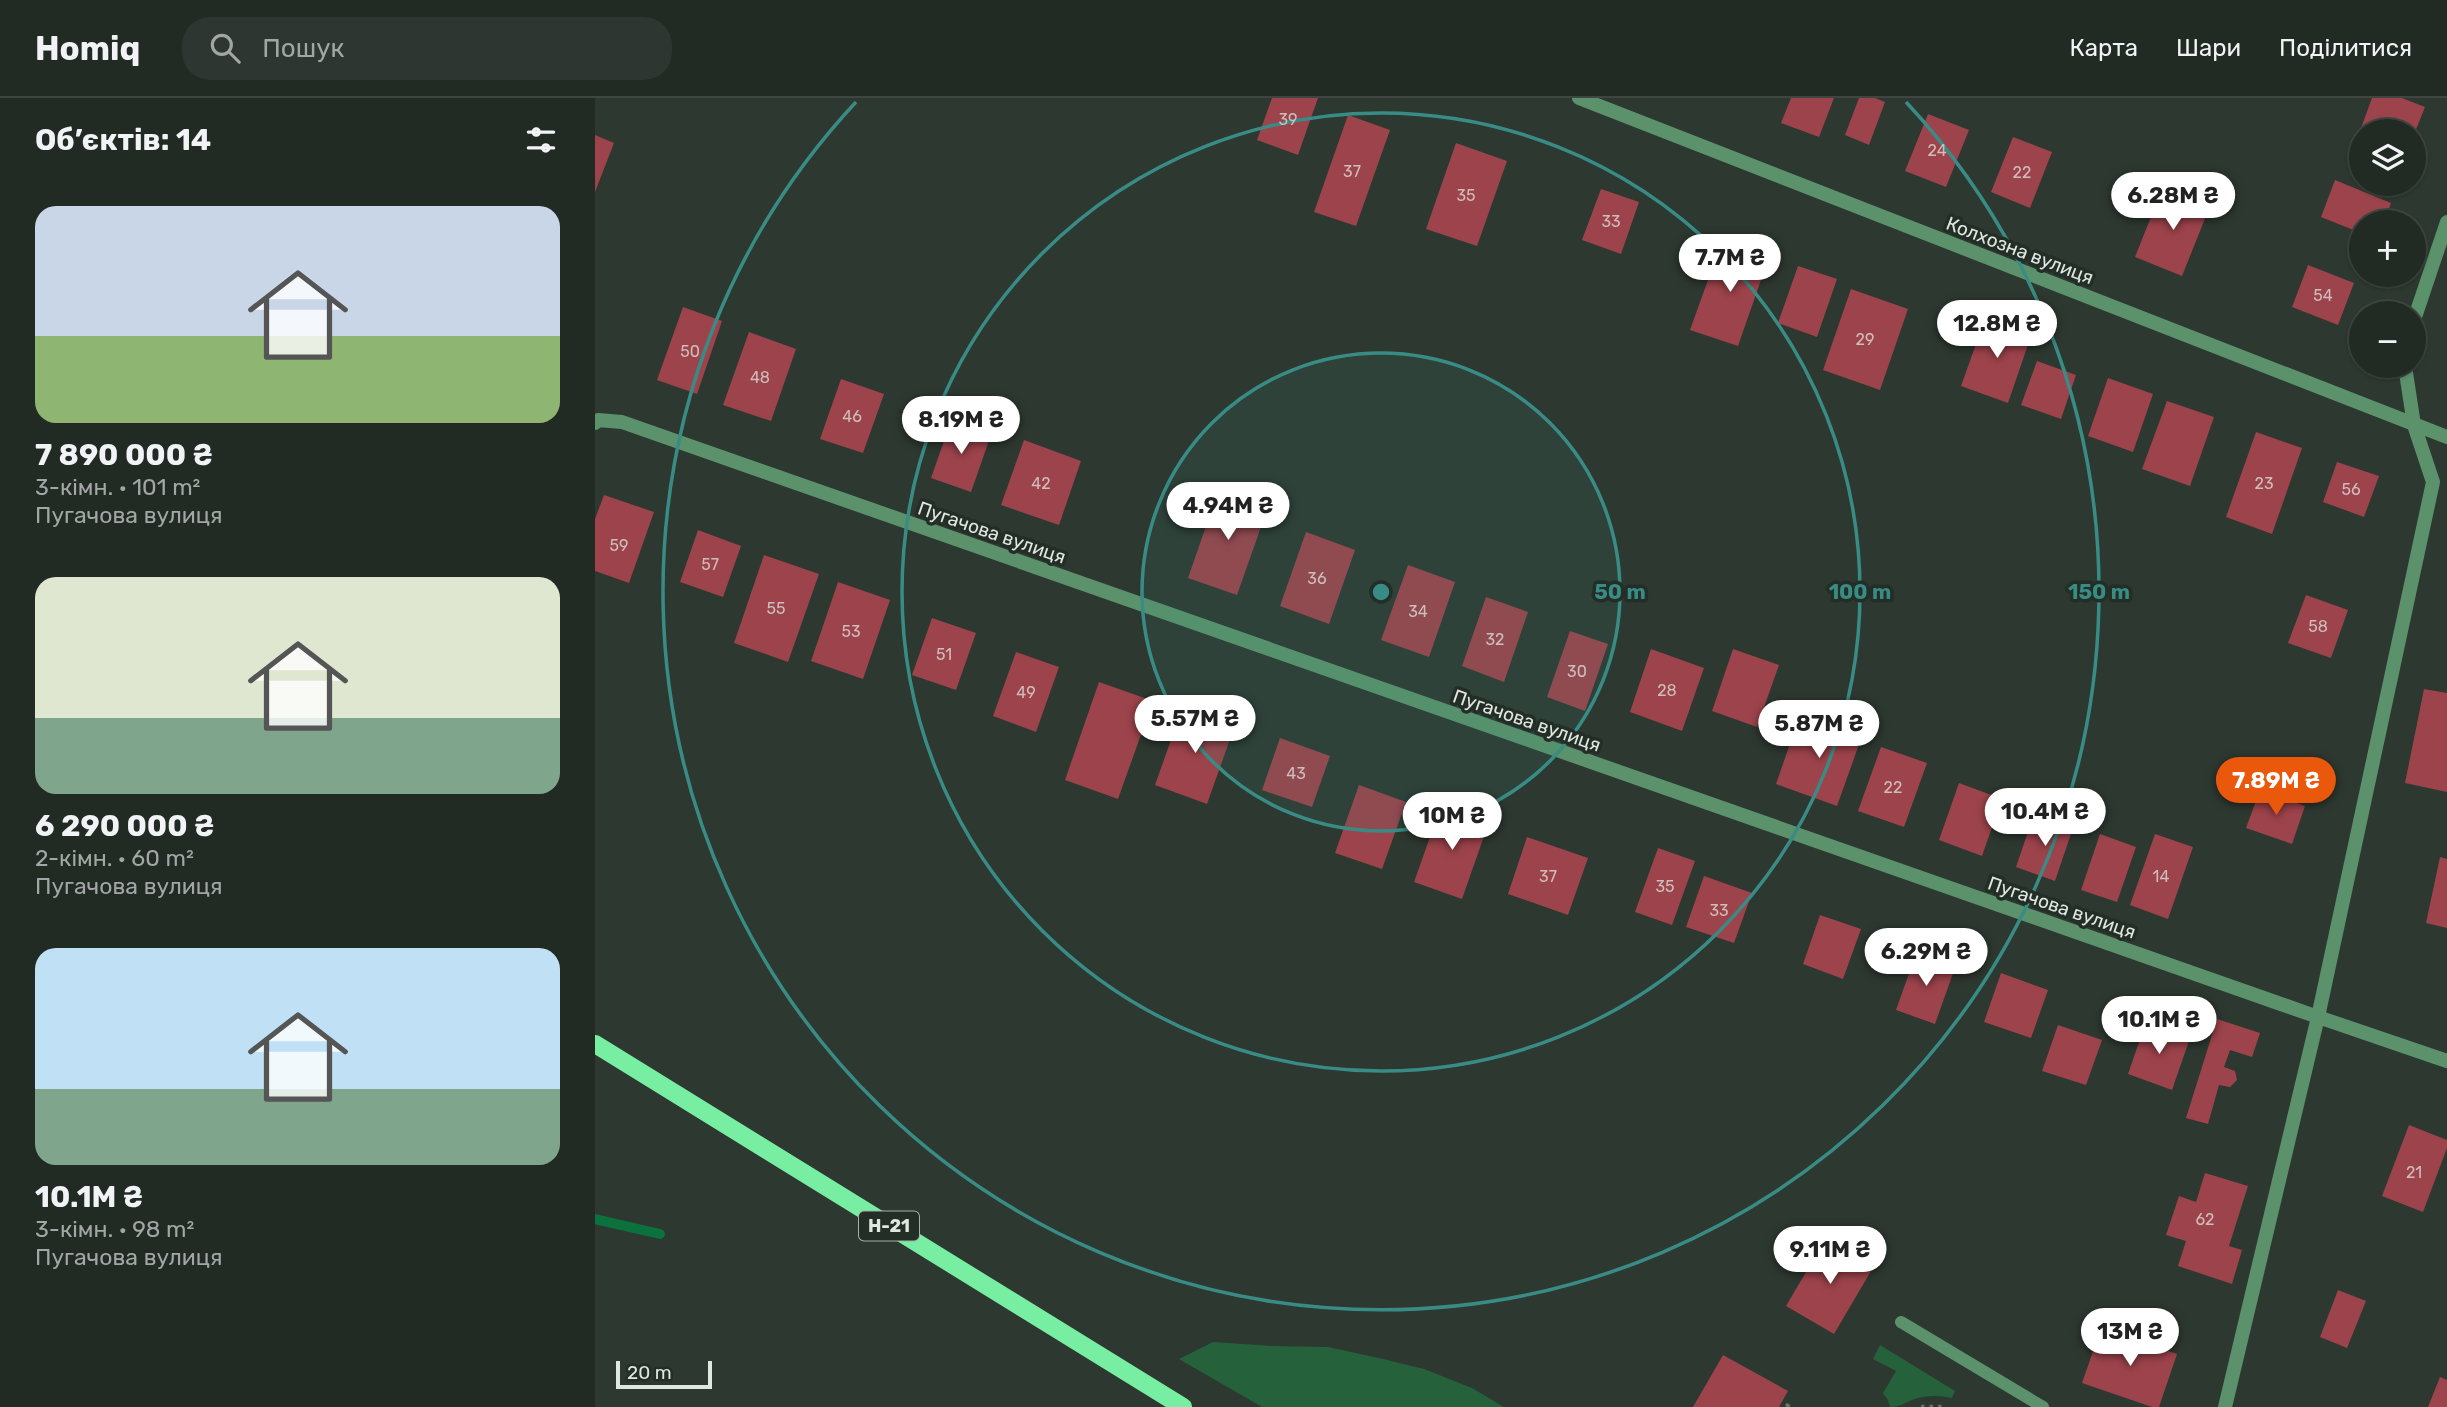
<!DOCTYPE html>
<html lang="uk">
<head>
<meta charset="utf-8">
<style>
	:root { --surface:#222a24; --page:#2e3631; --text:#f1f3f6; --muted:#a2a7a6; --line:#3f4641; --accent:#ea580c }
	body { margin:0; font-family:Rubik,sans-serif; background:var(--page); color:var(--text); height:100vh; display:flex; flex-direction:column; font-size:26px; white-space:nowrap }
	* { box-sizing:border-box; margin:0 }
	p { font-size:23px; color:var(--muted) }
	.icon { flex:none; width:38px; height:38px; fill:none; stroke:currentColor; stroke-width:2; stroke-linecap:round; stroke-linejoin:round }
	.map { position:relative; flex:1; overflow:hidden }
	.panel { display:flex; flex-direction:column; background:var(--surface); width:595px }
	.panel>* { flex:none }
	.buttons { position:absolute; left:1754px; top:21px; display:grid; gap:14px }
	.buttons a { display:grid; place-items:center; width:77px; height:77px; border-radius:50%; background:var(--surface); box-shadow:0 2px 5px #0004,0 0 0 2px var(--line); font-size:35px }
	.scale { position:absolute; left:21px; bottom:18px; width:96px; box-sizing:border-box; padding-left:7px; border:4px solid #e0e6e1; border-top:0; font-size:19px; line-height:24px; white-space:nowrap; color:#e0e6e1; -webkit-text-stroke:5px #232e26; paint-order:stroke }
	.price { position:absolute; translate:-50% -60px; padding:0 16px; border-radius:24px; background:#fff; color:#222; font-size:23px; line-height:46px; filter:drop-shadow(0 2px 4px #0008) }
	.price::after { content:''; position:absolute; left:50%; top:42px; width:21px; height:16px; margin-left:-10px; background:inherit; clip-path:polygon(0 0,100% 0,50% 100%) }
	.price.selected { background:var(--accent); color:#fff }
	ul { padding:0; list-style:none }
	li { display:grid; align-content:center; gap:14px; height:371px; padding:0 35px }
	li span { display:grid; place-items:center; height:217px; border-radius:21px; color:#555 }
	li>.icon { margin-inline-start:auto }
	span .icon { width:126px; height:126px; fill:#fffc; stroke-width:1 }
	li b { font-size:30px }
	h2 { display:flex; justify-content:space-between; align-items:center; height:84px; padding:0 35px; font-size:30px }
	header { display:flex; align-items:center; gap:42px; box-sizing:border-box; height:98px; padding:0 35px; background:var(--surface); border-bottom:2px solid var(--line) }
	header strong { font-size:33px }
	nav { display:flex; gap:38px; margin-inline-start:auto; font-size:24px }
	.search { width:490px; height:63px; background:var(--page); display:flex; align-items:center; gap:18px; box-sizing:border-box; padding:0 24px; border-radius:28px; color:var(--muted); font-size:26px }
	main { display:flex; flex:1; min-height:0 }
	.map>svg:first-child { display:block }
	.green { fill:#25623c }
	.lines { fill:none; stroke-linecap:round; stroke-linejoin:round }
	.stream { stroke:#0b723d; stroke-width:10 }
	.building { fill:#9d434b }
	.path { stroke:#69736c; stroke-width:4.5; stroke-dasharray:3.5 5; stroke-linecap:butt }
	.lane { stroke:#5b926c; stroke-width:12 }
	.street { stroke:#5b926c; stroke-width:14 }
	.primary { stroke:#77eea1; stroke-width:18 }
	.ring { fill:none; stroke:#398c85; stroke-width:3.5 }
	.labels { text-anchor:middle; stroke-width:7; stroke-linejoin:round; paint-order:stroke }
	.number-label { font-size:16px; fill:#cfbdbc }
	.shield { fill:#232e26; stroke:#a7afa9; stroke-width:2 }
	.shield-label { font-size:18px; font-weight:bold; fill:#e0e6e1 }
	.street-label { font-size:19px; fill:#e0e6e1; stroke:#232e26 }
	.centre { fill:#398c85; stroke:#232e26; stroke-width:3.5 }
	.ring-label { font-size:21px; text-anchor:middle; font-weight:bold; fill:#398c85; stroke:#232e26; stroke-width:7; stroke-linejoin:round; paint-order:stroke }
</style>
</head>
<body>
<header>
<strong>Homiq</strong>
<div class="search"><svg class="icon" aria-label="search" viewBox="0 0 24 24"><circle cx="10" cy="10" r="6"/><path d="M15 15l6 6"/></svg>Пошук</div>
<nav><a>Карта</a><a>Шари</a><a>Поділитися</a></nav>
</header>
<main>
<section class="panel">
<h2>Об’єктів: 14<svg class="icon" aria-label="filters" viewBox="0 0 24 24"><path d="M4 7h16M4 17h16"/><circle cx="9" cy="7" r="2"/><circle cx="15" cy="17" r="2"/></svg></h2>
<ul>
<li><span style="background:linear-gradient(#c9d6e8 60%,#8fb573 0)"><svg class="icon" aria-label="home" viewBox="0 0 24 24"><path d="M3 11l9-7 9 7M6 9v11h12V9"/></svg></span><div><b>7 890 000 ₴</b><p>3-кімн. · 101 m²</p><p>Пугачова вулиця</p></div></li>
<li><span style="background:linear-gradient(#dfe7d0 65%,#7fa58c 0)"><svg class="icon" aria-label="home" viewBox="0 0 24 24"><path d="M3 11l9-7 9 7M6 9v11h12V9"/></svg></span><div><b>6 290 000 ₴</b><p>2-кімн. · 60 m²</p><p>Пугачова вулиця</p></div></li>
<li><span style="background:linear-gradient(#bfe0f5 65%,#7fa58c 0)"><svg class="icon" aria-label="home" viewBox="0 0 24 24"><path d="M3 11l9-7 9 7M6 9v11h12V9"/></svg></span><div><b>10.1M ₴</b><p>3-кімн. · 98 m²</p><p>Пугачова вулиця</p></div></li>
</ul>
</section>
<div class="map">
<svg width="1852" height="1309" viewBox="0 0 1852 1309">
	<rect width="100%" height="100%" fill="#2d3830"/>
	<path class="green" d="M618 1244 677 1248 733 1249 788 1261 829 1271 877 1290 909 1309H667L584 1261Z
		M1285 1247 1360 1293 1357 1300C1345 1297 1329 1297 1317 1302 1308 1306 1304 1309 1295 1309L1293 1302 1288 1295 1301 1273 1278 1261Z"/>
	<g class="lines">
		<path class="stream" d="M0 1121 65 1136"/>
	</g>
	<path class="building" d="M677 0H723L703 57 662 42Z
		M1196 0H1239L1224 39 1186 25Z
		M1264 0H1280L1290 4 1274 47 1250 37Z
		M1777 0H1807L1830 9 1818 39V33H1773L1766 30Z
		M1333 16 1374 32 1351 89 1310 73Z
		M753 17 795 32 761 128 719 114Z
		M0 37 19 45 0 94Z
		M1418 39 1457 54 1435 110 1396 94Z
		M861 45 912 63 882 148 831 131Z
		M1740 82 1796 105 1789 124H1766V135L1726 119Z
		M1568 89 1615 108 1587 178 1540 159Z
		M1006 91 1044 104 1026 156 987 142Z
		M1127 143 1174 159 1143 248 1095 232Z
		M1713 167 1759 185 1743 227 1697 209Z
		M1203 168 1242 181 1222 239 1183 225Z
		M1256 191 1313 211 1285 292 1228 272Z
		M88 209 127 223 102 296 62 282Z
		M1391 218 1437 235 1413 305 1366 288Z
		M154 234 201 251 176 323 128 307Z
		M1442 263 1481 277 1466 321 1426 307Z
		M1513 280 1558 296 1538 354 1493 338Z
		M246 281 289 296 268 355 225 341Z
		M1572 303 1619 319 1595 388 1547 371Z
		M356 323 396 337 376 394 336 380Z
		M1661 334 1707 350 1677 436 1631 419Z
		M429 342 486 363 464 427 406 407Z
		M1742 364 1784 378 1769 419 1728 404Z
		M624 391 673 409 642 497 593 480Z
		M9 397 59 414 34 485 0 473V421Z
		M103 432 146 448 128 499 85 484Z
		M711 434 760 452 734 526 685 508Z
		M169 457 224 476 193 564 139 545Z
		M813 467 860 484 834 559 786 542Z
		M243 484 295 502 268 581 216 563Z
		M1711 497 1753 512 1736 560 1693 545Z
		M891 499 933 514 909 584 867 568Z
		M337 520 381 535 361 592 317 577Z
		M975 533 1013 546 990 613 952 599Z
		M1056 551 1109 570 1087 633 1035 614Z
		M1138 551 1184 567 1162 629 1117 613Z
		M421 554 464 569 441 634 398 618Z
		M504 584 558 603 523 701 470 682Z
		M1829 591 1852 595V694L1810 685Z
		M588 608 640 627 612 706 560 687Z
		M1205 617 1267 638 1242 708 1181 686Z
		M685 640 735 658 717 709 667 692Z
		M1286 649 1332 665 1309 729 1263 713Z
		M1364 685 1407 701 1387 758 1344 742Z
		M764 687 811 704 787 771 740 755Z
		M1665 692 1710 708 1697 746 1651 730Z
		M846 708 894 724 867 801 819 784Z
		M1439 716 1478 730 1460 783 1421 769Z
		M1505 736 1541 749 1522 804 1486 792Z
		M1560 736 1598 749 1573 821 1535 807Z
		M932 739 993 760 973 817 913 796Z
		M1063 750 1100 763 1077 827 1040 814Z
		M1845 759 1852 761V830L1831 825Z
		M1109 778 1157 795 1139 845 1091 829Z
		M1225 817 1266 831 1248 881 1208 866Z
		M1322 853 1361 867 1340 926 1301 912Z
		M1406 875 1453 892 1436 940 1389 924Z
		M1622 921 1665 935 1657 959 1635 952 1629 969 1640 973 1642 982 1635 989 1624 987 1613 1026 1591 1020Z
		M1551 924 1595 940 1577 992 1533 976Z
		M1463 927 1507 942 1491 987 1447 973Z
		M1814 1027 1852 1042V1050L1828 1114 1787 1098Z
		M1610 1075 1653 1088 1634 1148 1647 1152 1637 1186 1583 1168 1591 1143 1571 1137 1584 1098 1601 1104Z
		M1231 1140 1279 1168 1239 1236 1191 1208Z
		M1743 1192 1771 1203 1752 1250 1725 1239Z
		M1506 1230 1582 1256 1564 1309H1557L1487 1285Z
		M1128 1257 1193 1293 1184 1309H1098Z
		M1845 1279 1852 1282V1309H1833Z"/>
	<g class="lines">
		<path class="path" d="M1192 1309 1194 1305
			M1326 1309H1349"/>
		<path class="lane" d="M1306 1224 1448 1309"/>
		<path class="street" d="M984 0 1852 339
			M1818 225 1852 124
			M0 325 3 322 27 324 1723 919 1852 963
			M1630 1309 1723 919 1838 384 1819 327 1810 268"/>
		<path class="primary" d="M0 946 588 1309"/>
	</g>
	<circle cx="786" cy="494" r="239" fill="#398c85" fill-opacity=".12"/>
	<g class="ring">
		<circle cx="786" cy="494" r="239"/>
		<circle cx="786" cy="494" r="479"/>
		<path d="M1311 4A718 718 0 1 1 261 4"/>
	</g>
	<g class="labels">
		<g class="number-label">
			<text x="693" y="27">39</text>
			<text x="1342" y="58">24</text>
			<text x="757" y="79">37</text>
			<text x="1427" y="80">22</text>
			<text x="871" y="103">35</text>
			<text x="1016" y="129">33</text>
			<text x="1728" y="203">54</text>
			<text x="1270" y="247">29</text>
			<text x="95" y="259">50</text>
			<text x="165" y="285">48</text>
			<text x="257" y="324">46</text>
			<text x="446" y="391">42</text>
			<text x="1669" y="391">23</text>
			<text x="1756" y="397">56</text>
			<text x="24" y="453">59</text>
			<text x="115" y="472">57</text>
			<text x="722" y="486">36</text>
			<text x="181" y="516">55</text>
			<text x="823" y="519">34</text>
			<text x="1723" y="534">58</text>
			<text x="256" y="539">53</text>
			<text x="900" y="547">32</text>
			<text x="349" y="562">51</text>
			<text x="982" y="579">30</text>
			<text x="1072" y="598">28</text>
			<text x="431" y="600">49</text>
			<text x="701" y="681">43</text>
			<text x="1298" y="695">22</text>
			<text x="953" y="784">37</text>
			<text x="1566" y="784">14</text>
			<text x="1070" y="794">35</text>
			<text x="1124" y="818">33</text>
			<text x="1819" y="1080">21</text>
			<text x="1610" y="1127">62</text>
		</g>
		<rect class="shield" x="264" y="1113.5" width="60" height="29" rx="5"/>
		<g class="shield-label">
			<text x="294" y="1134">Н-21</text>
		</g>
		<g class="street-label">
			<text transform="translate(1425 152) rotate(21)" y="7">Колхозна вулиця</text>
			<text transform="translate(397 434) rotate(19)" y="7">Пугачова вулиця</text>
			<text transform="translate(932 622) rotate(19)" y="7">Пугачова вулиця</text>
			<text transform="translate(1467 809) rotate(19)" y="7">Пугачова вулиця</text>
		</g>
	</g>
	<circle cx="786" cy="494" r="10" class="centre"/>
	<g class="ring-label">
		<text x="1025" y="501">50 m</text>
		<text x="1265" y="501">100 m</text>
		<text x="1504" y="501">150 m</text>
	</g>
</svg>
<div class="buttons">
<a><svg class="icon" aria-label="layers" viewBox="0 0 24 24"><path d="M12 4l9 5-9 5-9-5zM3 14l9 5 9-5"/></svg></a>
<a>+</a>
<a>−</a>
</div>
<div class="scale">20 m</div>
<b class="price" style="left:1578px;top:134px">6.28M ₴</b>
<b class="price" style="left:1135px;top:196px">7.7M ₴</b>
<b class="price" style="left:1402px;top:262px">12.8M ₴</b>
<b class="price" style="left:366px;top:358px">8.19M ₴</b>
<b class="price" style="left:633px;top:444px">4.94M ₴</b>
<b class="price" style="left:600px;top:657px">5.57M ₴</b>
<b class="price" style="left:1224px;top:662px">5.87M ₴</b>
<b class="price selected" style="left:1681px;top:719px">7.89M ₴</b>
<b class="price" style="left:1450px;top:750px">10.4M ₴</b>
<b class="price" style="left:857px;top:754px">10M ₴</b>
<b class="price" style="left:1331px;top:890px">6.29M ₴</b>
<b class="price" style="left:1564px;top:958px">10.1M ₴</b>
<b class="price" style="left:1235px;top:1188px">9.11M ₴</b>
<b class="price" style="left:1535px;top:1270px">13M ₴</b>
</div>
</main>
</body>
</html>
